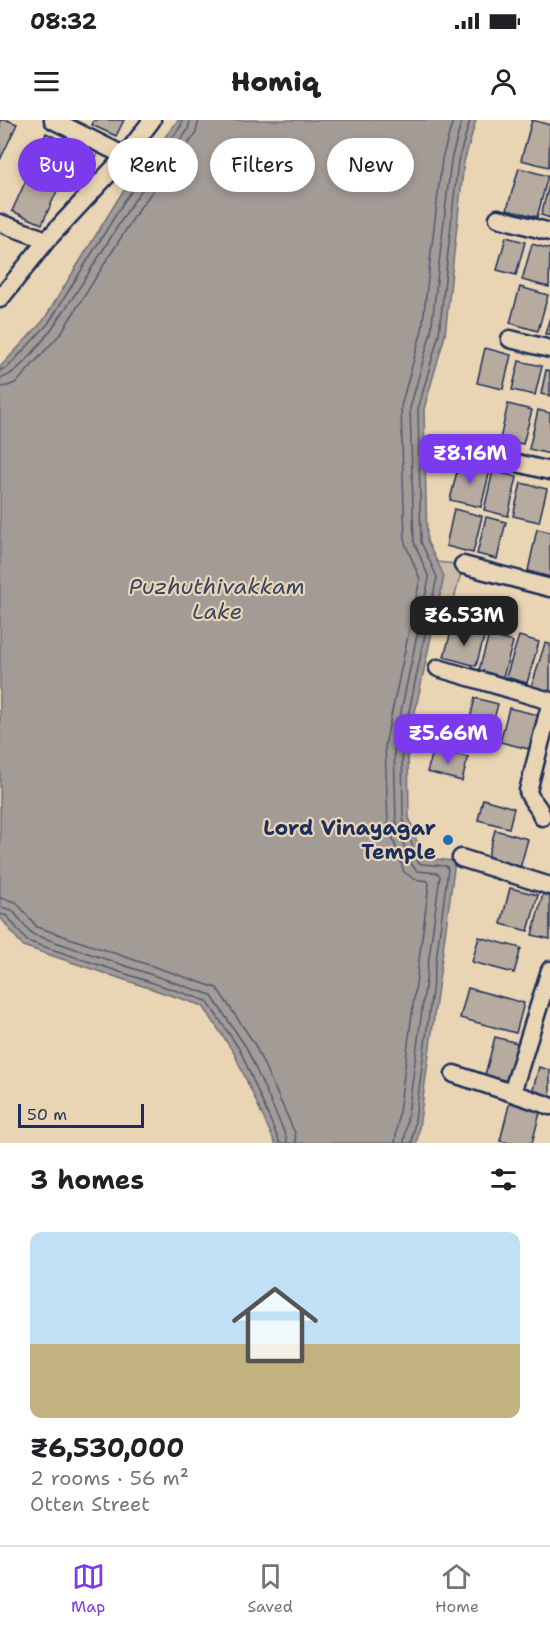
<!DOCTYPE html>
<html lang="en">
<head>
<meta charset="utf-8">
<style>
	:root { --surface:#fff; --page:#f2f2f2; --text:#202124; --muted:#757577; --line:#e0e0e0; --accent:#7c3aed }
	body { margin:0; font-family:"Shantell Sans",sans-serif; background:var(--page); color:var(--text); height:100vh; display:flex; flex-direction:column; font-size:22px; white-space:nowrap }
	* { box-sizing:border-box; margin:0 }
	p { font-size:20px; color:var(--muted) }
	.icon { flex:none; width:33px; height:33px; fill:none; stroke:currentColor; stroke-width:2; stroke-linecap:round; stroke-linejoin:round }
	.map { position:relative; height:1023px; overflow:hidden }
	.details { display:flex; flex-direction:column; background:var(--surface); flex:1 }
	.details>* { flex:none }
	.banner { position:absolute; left:18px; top:18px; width:514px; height:54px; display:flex; gap:12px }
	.scale { position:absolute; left:18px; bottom:15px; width:126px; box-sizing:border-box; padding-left:6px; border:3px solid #1b2f5e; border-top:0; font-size:16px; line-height:21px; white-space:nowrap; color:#1b2f5e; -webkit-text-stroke:4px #e9d4b3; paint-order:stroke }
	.price { position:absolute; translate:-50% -51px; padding:0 14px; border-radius:12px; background:var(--accent); color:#fff; font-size:20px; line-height:39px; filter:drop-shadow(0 2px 3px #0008) }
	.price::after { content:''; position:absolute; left:50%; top:36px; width:18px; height:14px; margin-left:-9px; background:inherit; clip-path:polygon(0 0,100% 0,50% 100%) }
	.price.active { background:#222; color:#fff }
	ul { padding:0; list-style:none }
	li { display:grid; align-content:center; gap:12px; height:318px; padding:0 30px }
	li span { display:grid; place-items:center; height:186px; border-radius:12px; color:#555 }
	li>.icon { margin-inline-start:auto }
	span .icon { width:108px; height:108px; fill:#fffc; stroke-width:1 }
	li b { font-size:26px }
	h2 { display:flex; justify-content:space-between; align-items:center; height:72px; padding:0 30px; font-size:26px }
	.pill { padding:0 21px; border-radius:27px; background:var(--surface); box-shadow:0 3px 9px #0003; font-size:21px; line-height:54px }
	.pill.active { background:var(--accent); color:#fff }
	.status { display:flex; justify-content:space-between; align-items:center; height:42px; padding:0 30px; background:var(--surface); direction:ltr }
	.status svg { height:16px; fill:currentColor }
	header { display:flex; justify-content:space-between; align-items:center; height:78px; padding:0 30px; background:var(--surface); font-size:27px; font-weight:800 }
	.dock { display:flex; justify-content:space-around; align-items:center; height:84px; border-top:2px solid var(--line); background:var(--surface); font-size:16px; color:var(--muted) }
	.dock a { display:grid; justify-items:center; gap:3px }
	.dock .active { color:var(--accent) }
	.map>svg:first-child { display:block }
	.green { fill:#cbbca7; stroke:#737682; stroke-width:1.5 }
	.water { fill:#a29b96; stroke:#6c7080; stroke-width:1.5 }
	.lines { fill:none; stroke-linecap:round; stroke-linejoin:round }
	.shore { stroke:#515a74; stroke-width:1.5 }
	.building { fill:#b6ab9e; stroke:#1b2f5e; stroke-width:1.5 }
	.street-casing { stroke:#1b2f5e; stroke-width:21 }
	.street { stroke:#e9d4b3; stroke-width:16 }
	.poi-dot { fill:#1f6fb2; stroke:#e9d4b3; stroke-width:2 }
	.labels { text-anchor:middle; stroke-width:4.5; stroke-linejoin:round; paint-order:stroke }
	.poi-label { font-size:21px; font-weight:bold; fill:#1b2f5e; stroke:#e9d4b3; text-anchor:end }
	.water-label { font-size:22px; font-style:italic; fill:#364569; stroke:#e9d4b3 }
</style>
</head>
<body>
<div class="status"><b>08:32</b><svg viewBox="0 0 49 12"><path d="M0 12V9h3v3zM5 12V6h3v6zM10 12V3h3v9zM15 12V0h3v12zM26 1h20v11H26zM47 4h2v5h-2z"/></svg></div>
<header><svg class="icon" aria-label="menu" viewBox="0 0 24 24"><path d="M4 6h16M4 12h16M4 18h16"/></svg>Homiq<svg class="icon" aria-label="person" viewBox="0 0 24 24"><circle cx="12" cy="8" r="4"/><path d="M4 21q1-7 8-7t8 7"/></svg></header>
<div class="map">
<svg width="550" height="1023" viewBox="0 0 550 1023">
	<rect width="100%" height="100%" fill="#e9d4b3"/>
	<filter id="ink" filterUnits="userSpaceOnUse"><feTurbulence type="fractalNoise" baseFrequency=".0167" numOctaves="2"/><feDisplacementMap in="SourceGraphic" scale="12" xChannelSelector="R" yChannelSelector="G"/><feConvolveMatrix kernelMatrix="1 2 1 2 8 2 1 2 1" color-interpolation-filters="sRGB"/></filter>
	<g filter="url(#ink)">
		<path class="green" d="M437 442 463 445 453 483 431 477Z"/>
		<path class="water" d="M178 0H476L464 42 445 215 424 289 427 421 444 456 408 625 409 697 422 738 455 741 417 1023H275L234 933 203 886 23 826 0 797V247L43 201 120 76Z"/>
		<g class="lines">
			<path class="shore" d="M0 250 7 248 48 204 125 80 181 6 182 0
				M0 258C33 256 110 115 132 84 149 58 169 35 188 10L190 0
				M0 267 8 266 17 262 61 213 139 89 195 15 199 0
				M0 778 16 782 37 807 217 868 254 923 295 1013 296 1023
				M0 787 12 790 32 814 211 875 246 927 286 1016 287 1023
				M0 794 7 796 27 821 207 881 240 930 280 1023
				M395 1023 429 764 428 761 414 759 404 752 388 704 385 625 420 459 405 423 401 286 422 210 442 39 453 0
				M404 1023 440 756 437 753 417 751 409 741 396 700 394 625 429 458 414 422 410 288 431 212 451 40 462 0
				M412 1023 448 749 446 746 422 744 418 742 403 698 402 625 437 457 421 422 418 289 439 214 458 41 470 0"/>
		</g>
		<path class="building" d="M0 0H7L17 4 0 40Z
			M94 0H124L116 16 92 5Z
			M532 0 550 5 549 47 521 40Z
			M46 13 67 23 52 54 32 45Z
			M74 22 98 33 88 53 65 43Z
			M519 48 548 56 537 97 507 89Z
			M27 58 57 71 42 104 12 91Z
			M550 61V98L541 95Z
			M506 117 525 122 516 155 497 150Z
			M532 124 550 129 549 167 522 160Z
			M520 167 548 175 538 211 510 203Z
			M550 197V215L545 214Z
			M485 228 511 235 503 269 477 263Z
			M519 241 542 246 535 275 512 270Z
			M546 250 550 251V276L541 274Z
			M508 284 532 290 523 324 500 319Z
			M538 290 550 293V334L529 329Z
			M459 343 490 350 481 387 450 380Z
			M493 351 517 357 508 396 484 390Z
			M521 363 547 369 539 402 513 396Z
			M454 389 482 396 473 433 446 426Z
			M486 397 506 402 497 439 477 434Z
			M537 409 550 412V457L528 451Z
			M452 508 484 517 476 546 444 537Z
			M489 515 513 522 503 557 479 550Z
			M519 516 539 522 527 563 506 557Z
			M545 523 550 524V574L531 568Z
			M475 578 498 584 489 618 467 612Z
			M509 588 538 595 529 629 500 622Z
			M434 629 468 637 462 661 427 652Z
			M483 679 514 688 509 708 478 700Z
			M495 710 528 719 519 752 486 743Z
			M510 768 538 775 528 811 501 804Z
			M543 774 550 776V819L532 815Z
			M479 817 521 828 514 853 472 842Z
			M468 868 524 883 516 913 460 898Z
			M495 917 521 924 511 962 485 955Z
			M539 947 550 950V977L532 973Z
			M510 981 541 989 532 1023H509L500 1021Z"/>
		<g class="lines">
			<defs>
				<path id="street" d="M53 0 125 36
					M498 98 550 112
					M0 103 47 120
					M0 179 47 120 125 36 152 0
					M510 219 550 229
					M484 335 550 351
					M463 445 550 468
					M438 548 550 581
					M542 697C540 686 530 681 528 671L550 585
					M461 738 550 766
					M550 850 512 973 550 986
					M454 954 512 973"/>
			</defs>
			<use href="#street" class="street-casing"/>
			<use href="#street" class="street"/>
		</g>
	</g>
	<circle class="poi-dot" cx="448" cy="720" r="6"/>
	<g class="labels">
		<g class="poi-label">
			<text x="436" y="715">Lord Vinayagar<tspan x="436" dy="24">Temple</tspan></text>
		</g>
		<g class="water-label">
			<text x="217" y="474">Puzhuthivakkam<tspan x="217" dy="25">Lake</tspan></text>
		</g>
	</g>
</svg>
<div class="scale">50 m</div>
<b class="price" style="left:470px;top:365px">₹8.16M</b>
<b class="price active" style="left:464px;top:527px">₹6.53M</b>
<b class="price" style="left:448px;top:645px">₹5.66M</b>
<div class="banner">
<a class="pill active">Buy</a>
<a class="pill">Rent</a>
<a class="pill">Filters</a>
<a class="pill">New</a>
</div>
</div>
<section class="details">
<h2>3 homes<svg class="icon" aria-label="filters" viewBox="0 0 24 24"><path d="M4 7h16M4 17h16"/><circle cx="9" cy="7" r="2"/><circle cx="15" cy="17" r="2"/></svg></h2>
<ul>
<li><span style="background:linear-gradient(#bfe0f5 60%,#c2b280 0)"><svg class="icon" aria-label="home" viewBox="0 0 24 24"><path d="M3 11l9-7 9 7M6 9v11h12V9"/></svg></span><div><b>₹6,530,000</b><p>2 rooms · 56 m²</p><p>Otten Street</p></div></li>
</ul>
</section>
<nav class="dock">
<a class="active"><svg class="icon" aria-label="map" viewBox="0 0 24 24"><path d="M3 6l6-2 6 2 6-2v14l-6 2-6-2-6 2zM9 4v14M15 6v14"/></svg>Map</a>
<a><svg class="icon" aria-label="saved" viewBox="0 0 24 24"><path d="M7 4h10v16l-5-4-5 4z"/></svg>Saved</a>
<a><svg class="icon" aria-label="home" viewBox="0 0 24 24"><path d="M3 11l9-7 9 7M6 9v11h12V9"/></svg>Home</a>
</nav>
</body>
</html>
